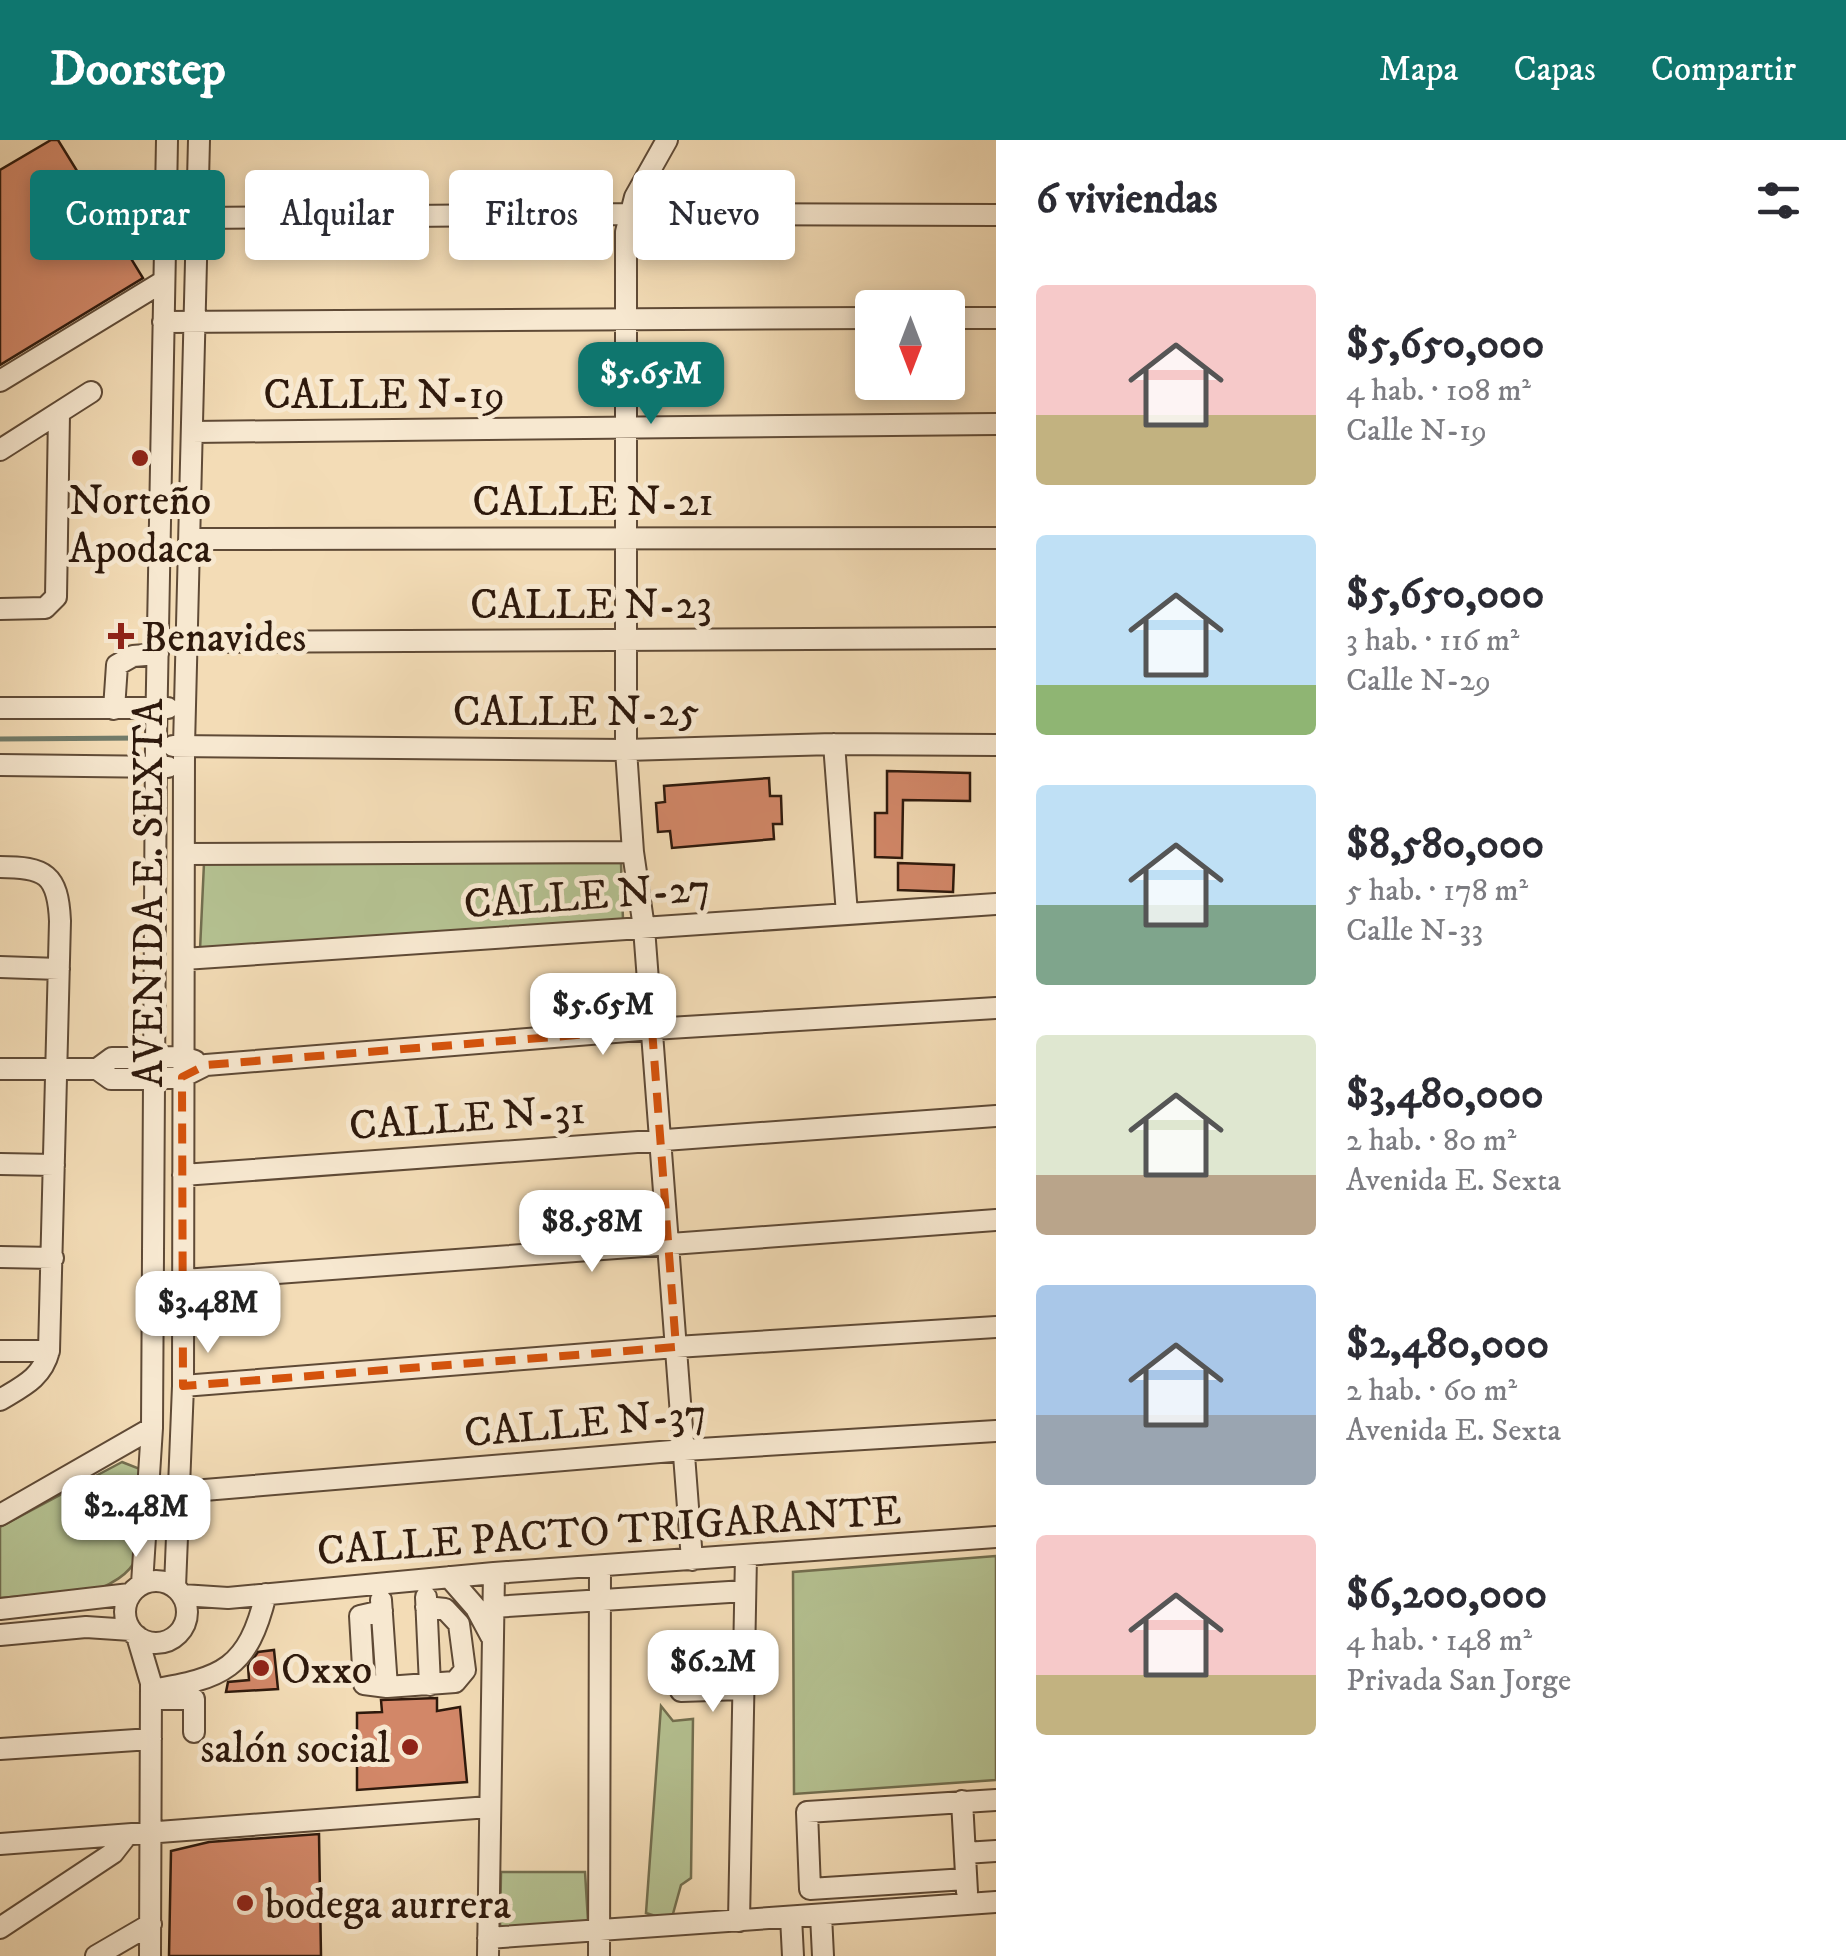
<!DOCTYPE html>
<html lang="es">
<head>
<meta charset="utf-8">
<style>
	:root { --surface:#fff; --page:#f7f7f7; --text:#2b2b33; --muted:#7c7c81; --accent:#0f766e }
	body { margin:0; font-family:"IM FELL DW Pica",serif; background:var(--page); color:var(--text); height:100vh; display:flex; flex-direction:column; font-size:38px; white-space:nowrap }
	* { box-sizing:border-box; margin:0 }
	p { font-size:32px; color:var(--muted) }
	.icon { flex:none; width:55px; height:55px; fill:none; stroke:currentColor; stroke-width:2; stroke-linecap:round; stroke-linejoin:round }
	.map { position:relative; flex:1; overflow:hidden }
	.side { display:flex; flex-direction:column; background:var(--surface); width:850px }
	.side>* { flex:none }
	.hud { position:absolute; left:30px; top:30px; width:815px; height:90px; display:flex; gap:20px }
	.needle { width:65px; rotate:180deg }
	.tools { position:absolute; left:855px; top:150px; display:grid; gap:20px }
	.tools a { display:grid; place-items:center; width:110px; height:110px; border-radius:10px; background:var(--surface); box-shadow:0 5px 15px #0003; font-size:50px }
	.price { position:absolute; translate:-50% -85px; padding:0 22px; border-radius:20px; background:#fff; color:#222; font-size:32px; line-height:65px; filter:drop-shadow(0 2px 5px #0008) }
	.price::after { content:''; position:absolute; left:50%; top:60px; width:30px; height:22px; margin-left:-15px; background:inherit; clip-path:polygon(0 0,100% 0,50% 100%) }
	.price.on { background:var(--accent); color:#fff }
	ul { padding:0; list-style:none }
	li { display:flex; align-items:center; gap:30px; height:250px; padding:0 40px }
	li span { display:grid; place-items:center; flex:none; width:280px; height:200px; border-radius:10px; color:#555 }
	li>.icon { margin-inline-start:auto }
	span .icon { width:120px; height:120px; fill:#fffc; stroke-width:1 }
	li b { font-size:42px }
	h2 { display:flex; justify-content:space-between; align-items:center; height:120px; padding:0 40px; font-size:42px }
	.pill { padding:0 35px; border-radius:10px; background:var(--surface); box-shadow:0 5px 15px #0003; font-size:35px; line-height:90px }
	.pill.on { background:var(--accent); color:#fff }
	header { display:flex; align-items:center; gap:60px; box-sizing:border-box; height:140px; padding:0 50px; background:var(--accent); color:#fff }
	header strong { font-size:48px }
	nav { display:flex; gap:55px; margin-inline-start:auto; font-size:35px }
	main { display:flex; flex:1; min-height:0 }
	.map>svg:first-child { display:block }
	.green { fill:#b5c292; stroke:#726e4f; stroke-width:2.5 }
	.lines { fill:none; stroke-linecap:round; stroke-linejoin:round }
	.stream { stroke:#717b6a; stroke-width:5 }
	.building { fill:#d28768; stroke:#2e190c; stroke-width:2.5 }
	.minor-casing { stroke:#5f4a36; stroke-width:24 }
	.minor { stroke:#f7e8d0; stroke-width:20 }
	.marked { fill:none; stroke:#d5530c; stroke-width:8; stroke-dasharray:20 12; stroke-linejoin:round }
	.poi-dot { fill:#8f2418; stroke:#f7e8d0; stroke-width:4 }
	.labels { text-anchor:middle; stroke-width:10; stroke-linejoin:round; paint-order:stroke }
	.street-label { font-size:42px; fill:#2e190c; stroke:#f7e8d0 }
	.poi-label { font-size:42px; fill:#2e190c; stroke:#f7e8d0; text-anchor:start }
</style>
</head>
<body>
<header>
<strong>Doorstep</strong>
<nav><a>Mapa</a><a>Capas</a><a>Compartir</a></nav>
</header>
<main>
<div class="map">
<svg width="996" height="1816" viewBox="0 0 996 1816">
	<rect width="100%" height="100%" fill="#f3dcb6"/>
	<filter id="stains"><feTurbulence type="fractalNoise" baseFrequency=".002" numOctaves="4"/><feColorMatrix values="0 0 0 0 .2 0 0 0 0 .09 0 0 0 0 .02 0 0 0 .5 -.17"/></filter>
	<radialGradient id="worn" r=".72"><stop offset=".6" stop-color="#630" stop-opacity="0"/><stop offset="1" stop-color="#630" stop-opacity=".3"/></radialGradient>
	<path class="green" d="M204 723H621L623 780 200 810Z
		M122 1322 140 1329C139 1345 140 1409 135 1420 130 1434 109 1445 97 1450L0 1458V1387Z
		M996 1416V1640L794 1654 793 1432Z
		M661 1566 673 1581 693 1579 691 1738 681 1745 671 1781 646 1773Z
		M501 1732H585L588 1781 500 1790Z"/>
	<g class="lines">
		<path class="stream" d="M0 599 143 598"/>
	</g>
	<path class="building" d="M51 0H58L143 138 0 225V30Z
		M887 631 970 633V661L903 660 902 718 875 717V673H887Z
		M769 638 770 656H781L782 684H773L774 699 672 708 670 691 658 692 656 663 665 662 664 646Z
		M898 723 954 725 953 752 898 750Z
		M274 1510 278 1549 226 1552 228 1542 249 1540 248 1526 258 1512Z
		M437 1558V1571L460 1567 467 1642 357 1650V1573L382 1572 381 1560Z
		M319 1694 321 1816H169L171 1711 209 1702Z"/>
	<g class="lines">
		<defs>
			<path id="minor" d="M667 0 635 57 626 92V610L633 712 644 788 692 1420
				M197 78 628 74 996 75
				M948 178H996
				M163 182 872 178
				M0 241 164 141
				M192 292 996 284
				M0 310 91 252
				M190 399 996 398
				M0 469 45 468 56 457 59 274
				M187 502 996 498
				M0 568H168
				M114 569 117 525 133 516 158 514
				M834 604 847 774
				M173 606 626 610 834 604 996 605
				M0 625 168 627
				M185 714 633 712
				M0 727C45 727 58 734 60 781L49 1211C42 1238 23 1246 0 1260
				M184 819 996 764
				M0 827 59 829
				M0 929H97L111 939H153L182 937 206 925 652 889 996 868
				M97 929 112 918 183 917 195 921
				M0 1024 54 1025
				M183 1035 996 976
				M0 1117 53 1118
				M184 1140 996 1080
				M0 1211H49
				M183 1246 676 1207 996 1187
				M180 1352 684 1310 996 1291
				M0 1375 152 1288
				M449 1437 476 1468 491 1496
				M125 1472a31 31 0 1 1 62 0a31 31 0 1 1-62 0Z
				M142 1444 152 1288 156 599 167 0
				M175 1447 183 1246 184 606 199 0
				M182 1455 228 1458 494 1433 996 1397
				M426 1457 430 1545
				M381 1460 387 1547
				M493 1467 745 1451
				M0 1469 130 1454
				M382 1471 360 1476 364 1544 387 1547 455 1542 465 1530 459 1484 445 1469 426 1467
				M0 1495 86 1487 131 1490
				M137 1496 151 1543 150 1816
				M151 1550C223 1538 248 1529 266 1454
				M681 1551 742 1549
				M158 1559H194V1592
				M0 1609 151 1599
				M962 1661 967 1752
				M0 1704 489 1667
				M965 1713 996 1711
				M966 1739 810 1749 807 1672 996 1660
				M821 1775 823 1816
				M791 1777 793 1816
				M739 1781 746 1416
				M0 1788 113 1713 127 1695
				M488 1798 996 1762
				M96 1816 151 1784
				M488 1816 494 1433
				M599 1816 600 1426"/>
		</defs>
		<use href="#minor" class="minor-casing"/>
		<use href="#minor" class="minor"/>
	</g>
	<path class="marked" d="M652 889 676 1207 183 1246 182 937 206 925Z"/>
	<g class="poi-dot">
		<circle cx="140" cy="318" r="10"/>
		<path d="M116 481h10v10h10v10h-10v10h-10v-10h-10v-10h10z"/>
		<circle cx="261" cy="1528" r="10"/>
		<circle cx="410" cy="1607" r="10"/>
		<circle cx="245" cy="1763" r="10"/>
	</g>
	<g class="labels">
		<g class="street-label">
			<text x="384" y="268">CALLE N-19</text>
			<text x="593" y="375">CALLE N-21</text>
			<text x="591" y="478">CALLE N-23</text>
			<text x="576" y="585">CALLE N-25</text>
			<text transform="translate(147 753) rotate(-90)" y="15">AVENIDA E. SEXTA</text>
			<text transform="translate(587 754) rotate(-4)" y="15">CALLE N-27</text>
			<text transform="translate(467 976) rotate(-4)" y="15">CALLE N-31</text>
			<text transform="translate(585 1281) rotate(-5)" y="15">CALLE N-37</text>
			<text transform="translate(609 1389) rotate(-4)" y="15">CALLE PACTO TRIGARANTE</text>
		</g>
		<g class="poi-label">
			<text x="140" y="374" text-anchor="middle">Norteño<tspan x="140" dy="48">Apodaca</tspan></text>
			<text x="141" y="511">Benavides</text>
			<text x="281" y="1543">Oxxo</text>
			<text x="390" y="1622" text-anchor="end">salón social</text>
			<text x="265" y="1778">bodega aurrera</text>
		</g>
	</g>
	<rect width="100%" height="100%" filter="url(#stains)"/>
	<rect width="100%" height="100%" fill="url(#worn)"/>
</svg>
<div class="tools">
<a><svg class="needle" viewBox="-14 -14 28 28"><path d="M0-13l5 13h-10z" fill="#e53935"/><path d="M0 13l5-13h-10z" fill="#7c7c81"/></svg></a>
</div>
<b class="price on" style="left:651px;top:287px">$5.65M</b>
<b class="price" style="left:603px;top:918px">$5.65M</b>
<b class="price" style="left:592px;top:1135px">$8.58M</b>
<b class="price" style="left:208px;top:1216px">$3.48M</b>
<b class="price" style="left:136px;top:1420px">$2.48M</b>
<b class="price" style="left:713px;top:1575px">$6.2M</b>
<div class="hud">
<a class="pill on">Comprar</a>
<a class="pill">Alquilar</a>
<a class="pill">Filtros</a>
<a class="pill">Nuevo</a>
</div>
</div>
<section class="side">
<h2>6 viviendas<svg class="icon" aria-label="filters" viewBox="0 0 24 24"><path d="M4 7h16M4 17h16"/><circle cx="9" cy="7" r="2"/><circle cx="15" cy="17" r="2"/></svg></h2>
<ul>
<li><span style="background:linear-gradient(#f6c9c9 65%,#c2b280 0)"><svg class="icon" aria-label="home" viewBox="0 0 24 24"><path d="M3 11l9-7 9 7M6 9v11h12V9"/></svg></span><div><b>$5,650,000</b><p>4 hab. · 108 m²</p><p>Calle N-19</p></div></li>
<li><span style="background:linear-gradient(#bfe0f5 75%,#8fb573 0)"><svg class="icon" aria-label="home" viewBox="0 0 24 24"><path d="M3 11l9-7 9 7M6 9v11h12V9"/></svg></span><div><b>$5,650,000</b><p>3 hab. · 116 m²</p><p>Calle N-29</p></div></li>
<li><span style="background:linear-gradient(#bfe0f5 60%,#7fa58c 0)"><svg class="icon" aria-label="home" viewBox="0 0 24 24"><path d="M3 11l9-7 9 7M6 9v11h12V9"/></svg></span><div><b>$8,580,000</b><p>5 hab. · 178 m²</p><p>Calle N-33</p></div></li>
<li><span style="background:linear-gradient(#dfe7d0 70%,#b9a48a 0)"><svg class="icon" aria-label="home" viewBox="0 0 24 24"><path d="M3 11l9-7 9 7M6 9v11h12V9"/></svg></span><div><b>$3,480,000</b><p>2 hab. · 80 m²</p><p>Avenida E. Sexta</p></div></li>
<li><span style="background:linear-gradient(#a9c7e8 65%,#9aa5b1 0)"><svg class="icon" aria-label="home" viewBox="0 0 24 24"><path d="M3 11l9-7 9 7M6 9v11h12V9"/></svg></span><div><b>$2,480,000</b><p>2 hab. · 60 m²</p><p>Avenida E. Sexta</p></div></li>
<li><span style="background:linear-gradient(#f6c9c9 70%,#c2b280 0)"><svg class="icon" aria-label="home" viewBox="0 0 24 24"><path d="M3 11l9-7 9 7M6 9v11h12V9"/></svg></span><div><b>$6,200,000</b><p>4 hab. · 148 m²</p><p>Privada San Jorge</p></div></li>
</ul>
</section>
</main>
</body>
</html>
